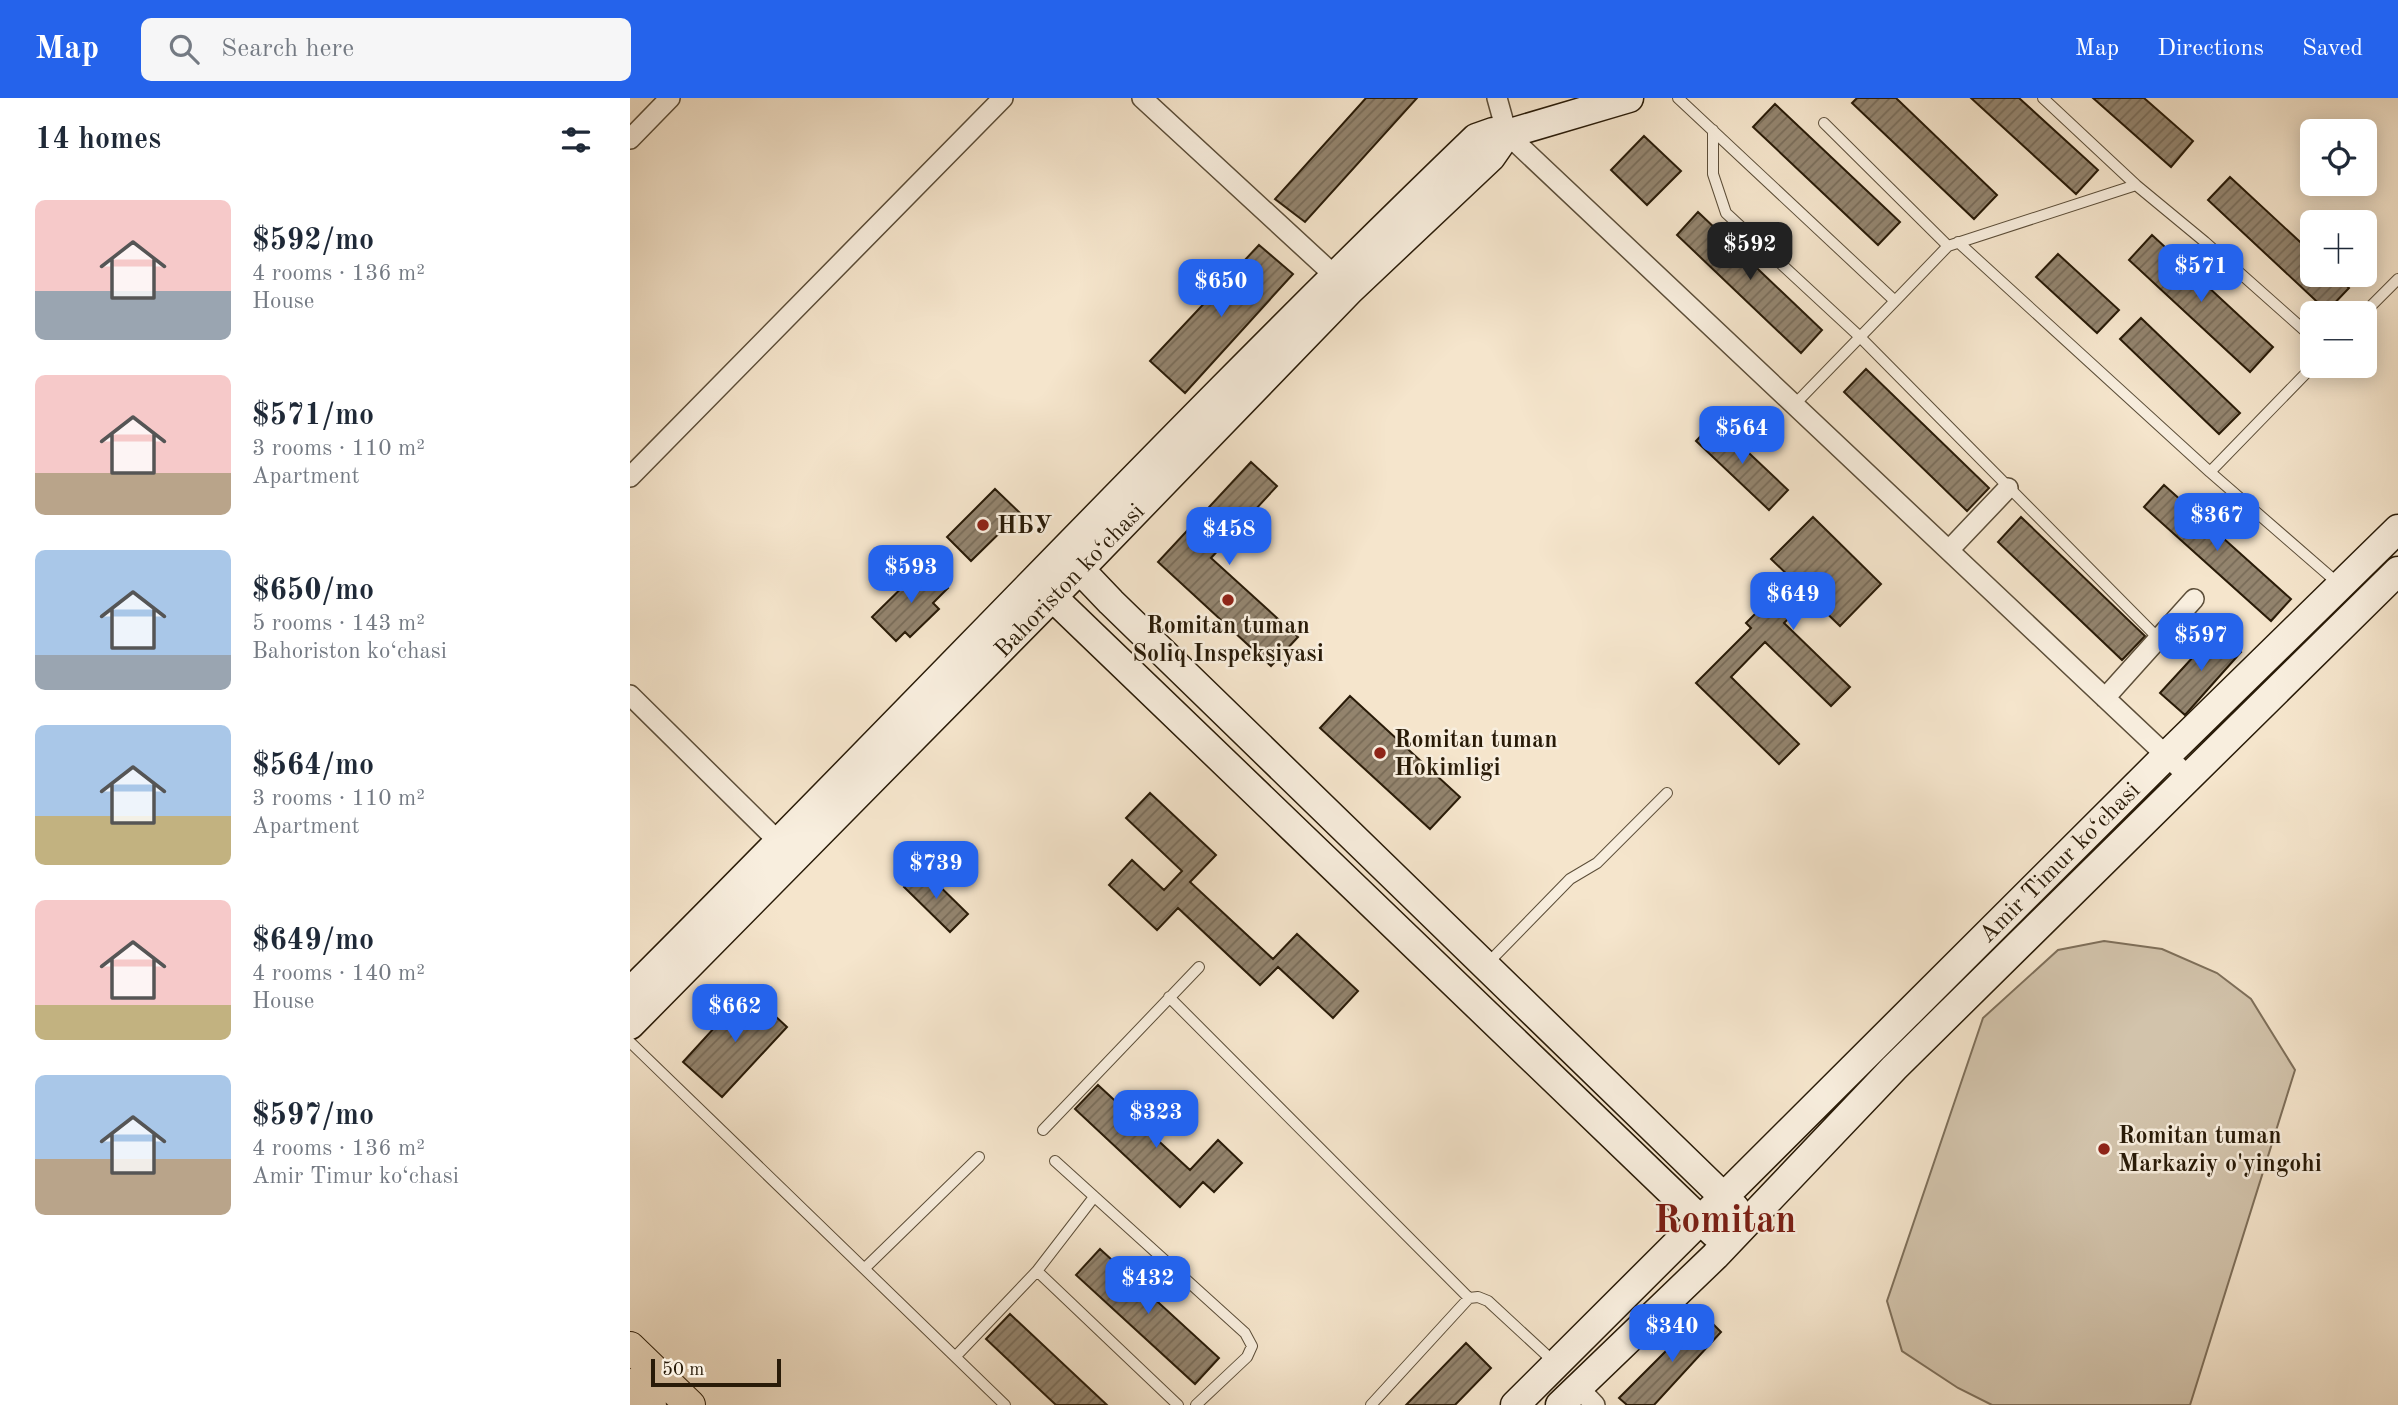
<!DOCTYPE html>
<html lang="en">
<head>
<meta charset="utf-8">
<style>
	:root { --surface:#fff; --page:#f6f6f7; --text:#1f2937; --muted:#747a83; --accent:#2563eb }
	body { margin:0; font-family:"Old Standard TT",serif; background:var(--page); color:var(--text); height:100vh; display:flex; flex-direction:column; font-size:26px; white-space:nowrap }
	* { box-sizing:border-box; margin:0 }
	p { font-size:23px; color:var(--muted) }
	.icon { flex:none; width:38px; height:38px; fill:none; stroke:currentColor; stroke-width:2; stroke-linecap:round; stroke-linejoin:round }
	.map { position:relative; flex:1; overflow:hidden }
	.sheet { display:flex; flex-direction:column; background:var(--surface); width:630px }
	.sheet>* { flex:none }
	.buttons { position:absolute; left:1670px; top:21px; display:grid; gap:14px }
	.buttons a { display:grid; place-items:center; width:77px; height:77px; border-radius:10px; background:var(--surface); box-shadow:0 4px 18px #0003; font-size:35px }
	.scale { position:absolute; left:21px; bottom:18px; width:130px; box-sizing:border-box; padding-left:7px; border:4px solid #291b08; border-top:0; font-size:19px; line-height:24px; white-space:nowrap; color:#291b08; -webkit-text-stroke:5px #f8eede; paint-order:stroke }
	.price { position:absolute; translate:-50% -60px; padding:0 16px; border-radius:14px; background:var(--accent); color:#fff; font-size:23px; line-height:46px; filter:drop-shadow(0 2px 4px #0008) }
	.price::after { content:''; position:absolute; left:50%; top:42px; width:21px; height:16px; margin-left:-10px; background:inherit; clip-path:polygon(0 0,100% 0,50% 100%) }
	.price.current { background:#222; color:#fff }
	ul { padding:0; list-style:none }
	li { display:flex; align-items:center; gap:21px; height:175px; padding:0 35px }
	li span { display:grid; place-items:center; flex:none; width:196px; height:140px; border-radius:10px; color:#555 }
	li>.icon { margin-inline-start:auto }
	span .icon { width:84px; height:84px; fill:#fffc; stroke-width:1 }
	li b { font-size:30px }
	h2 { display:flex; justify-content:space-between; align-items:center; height:84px; padding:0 35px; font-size:30px }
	header { display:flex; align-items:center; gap:42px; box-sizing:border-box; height:98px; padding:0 35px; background:var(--accent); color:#fff }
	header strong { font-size:33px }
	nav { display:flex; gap:38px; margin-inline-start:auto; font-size:24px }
	.search { width:490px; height:63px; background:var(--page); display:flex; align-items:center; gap:18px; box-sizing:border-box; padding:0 24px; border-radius:10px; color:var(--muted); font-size:26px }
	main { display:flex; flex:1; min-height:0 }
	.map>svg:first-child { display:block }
	.garden { fill:#d2c3ab; stroke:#7e6f5a; stroke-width:2 }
	.building { fill:url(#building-hatch); stroke:#291b08; stroke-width:2 }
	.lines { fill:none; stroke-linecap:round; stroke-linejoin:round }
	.lane-casing { stroke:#5c4e39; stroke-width:12 }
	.street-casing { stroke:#5c4e39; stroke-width:22 }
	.secondary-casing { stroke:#291b08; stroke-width:31 }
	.primary-casing { stroke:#291b08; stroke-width:32 }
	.lane { stroke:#f8eede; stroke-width:10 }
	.street { stroke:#f8eede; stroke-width:19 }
	.secondary { stroke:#f8eede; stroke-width:28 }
	.primary { stroke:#f5e5cc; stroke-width:30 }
	.poi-dot { fill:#8f2418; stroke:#f8eede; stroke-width:2.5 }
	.labels { text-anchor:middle; stroke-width:5; stroke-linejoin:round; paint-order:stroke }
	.poi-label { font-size:24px; font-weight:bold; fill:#291b08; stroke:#f8eede; text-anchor:start }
	.street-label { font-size:24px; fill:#291b08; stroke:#f8eede }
	.town-label { font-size:38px; font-weight:bold; fill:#7a1f14; stroke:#f8eede }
</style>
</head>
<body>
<header>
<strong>Map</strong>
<div class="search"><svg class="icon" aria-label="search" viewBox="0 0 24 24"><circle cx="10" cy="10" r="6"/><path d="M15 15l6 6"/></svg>Search here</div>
<nav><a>Map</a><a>Directions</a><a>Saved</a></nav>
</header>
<main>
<section class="sheet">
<h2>14 homes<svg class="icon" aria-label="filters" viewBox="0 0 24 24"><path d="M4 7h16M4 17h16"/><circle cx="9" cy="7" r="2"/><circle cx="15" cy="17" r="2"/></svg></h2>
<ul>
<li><span style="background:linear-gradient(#f6c9c9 65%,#9aa5b1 0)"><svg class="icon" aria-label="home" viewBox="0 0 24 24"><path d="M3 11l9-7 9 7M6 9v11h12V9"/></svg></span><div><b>$592/mo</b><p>4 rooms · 136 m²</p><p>House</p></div></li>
<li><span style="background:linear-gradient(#f6c9c9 70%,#b9a48a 0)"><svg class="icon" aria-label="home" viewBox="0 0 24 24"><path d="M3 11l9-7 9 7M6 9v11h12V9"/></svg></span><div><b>$571/mo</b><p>3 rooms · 110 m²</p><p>Apartment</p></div></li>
<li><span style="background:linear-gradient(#a9c7e8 75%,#9aa5b1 0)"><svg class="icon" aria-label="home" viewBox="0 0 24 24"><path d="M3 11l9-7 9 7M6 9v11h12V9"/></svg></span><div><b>$650/mo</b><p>5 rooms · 143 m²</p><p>Bahoriston ko‘chasi</p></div></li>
<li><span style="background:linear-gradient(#a9c7e8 65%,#c2b280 0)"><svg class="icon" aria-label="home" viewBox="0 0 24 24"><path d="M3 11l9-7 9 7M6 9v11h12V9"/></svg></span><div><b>$564/mo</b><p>3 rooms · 110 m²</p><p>Apartment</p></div></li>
<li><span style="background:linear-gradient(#f6c9c9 75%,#c2b280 0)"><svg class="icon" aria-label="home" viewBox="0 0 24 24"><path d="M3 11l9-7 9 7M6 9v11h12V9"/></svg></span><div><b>$649/mo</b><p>4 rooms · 140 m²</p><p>House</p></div></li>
<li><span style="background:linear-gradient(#a9c7e8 60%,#b9a48a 0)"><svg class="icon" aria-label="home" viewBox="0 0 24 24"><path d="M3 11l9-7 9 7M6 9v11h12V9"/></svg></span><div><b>$597/mo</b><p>4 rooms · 136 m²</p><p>Amir Timur ko‘chasi</p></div></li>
</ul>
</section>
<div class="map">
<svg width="1768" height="1307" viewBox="0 0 1768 1307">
	<defs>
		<pattern id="building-hatch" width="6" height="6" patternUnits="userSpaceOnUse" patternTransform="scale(1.75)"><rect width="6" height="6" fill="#93846e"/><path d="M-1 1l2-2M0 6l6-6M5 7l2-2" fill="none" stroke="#786b58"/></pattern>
	</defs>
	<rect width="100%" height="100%" fill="#f5e5cc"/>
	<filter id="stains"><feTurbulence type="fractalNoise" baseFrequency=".00286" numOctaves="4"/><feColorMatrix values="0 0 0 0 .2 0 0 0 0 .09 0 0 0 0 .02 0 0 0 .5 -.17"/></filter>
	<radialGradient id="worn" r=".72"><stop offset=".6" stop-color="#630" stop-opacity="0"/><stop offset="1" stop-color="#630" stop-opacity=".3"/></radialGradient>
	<path class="garden" d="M1474 843 1532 851 1587 875 1621 901 1665 972 1560 1307H1362L1328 1290 1272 1253 1257 1203 1353 920 1428 852Z"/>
	<path class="building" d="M736 0H787L675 124 645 101Z
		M1227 0H1266L1367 97 1344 121 1222 5Z
		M1341 0H1389L1468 72 1446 96Z
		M1463 0H1514L1563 43 1541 69Z
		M1145 6 1270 124 1248 147 1123 29Z
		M1014 38 1051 73 1017 107 981 72Z
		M1600 79 1682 155V177H1705L1719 190 1697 213 1578 102Z
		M1068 114 1192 232 1171 255 1047 137Z
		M1522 137 1643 249 1620 274 1499 162Z
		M629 147 663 176 555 295 520 263Z
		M1428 156 1489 212 1467 235 1406 179Z
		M1511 220 1610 315 1589 336 1490 241Z
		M1236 271 1359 390 1337 413 1214 294Z
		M1085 323 1158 392 1139 412 1066 343Z
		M621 364 647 388 581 460 668 539 641 568 528 464Z
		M1534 387 1661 501 1641 523 1514 409Z
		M365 391 390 415 341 463 317 439Z
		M1183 419 1251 486 1210 528 1180 499 1154 525 1220 589 1201 608 1135 544 1101 579 1169 646 1149 666 1066 585 1121 530 1116 525 1135 506 1140 511 1166 485 1141 461Z
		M1391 419 1515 538 1492 562 1368 444Z
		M295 467 318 490 303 505 309 511 280 539 275 534 266 543 242 519Z
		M1587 533 1611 554 1555 617 1530 595Z
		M720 598 830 699 800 731 690 630Z
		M520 695 586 757 560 784 643 861 667 836 728 893 703 920 648 869 630 887 548 810 527 832 479 787 502 762 534 792 552 773 496 720Z
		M292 771 338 816 320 834 274 789Z
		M118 893 157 929 92 999 53 964Z
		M468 987 560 1072 588 1042 612 1065 584 1094 573 1084 550 1109 445 1011Z
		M470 1151 589 1260 565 1286 446 1177Z
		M380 1216 477 1307H426L356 1241Z
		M1073 1216 1091 1234 1024 1307H997L989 1300Z
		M836 1245 861 1270 825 1307H776Z"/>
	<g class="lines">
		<defs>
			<path id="lane" d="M1048 0 1265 203 1164 307
				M1194 25 1318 148
				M1083 32V76L1096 115 1229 238 1528 540
				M1506 87 1575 144 1674 232
				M1328 144 1580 374
				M1265 203 1318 148 1506 87 1413 0
				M1734 215 1768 181
				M1683 268 1580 374 1710 487
				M858 865 940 781 967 765 1037 695
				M539 899 839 1200
				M0 944 375 1307
				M413 1032 569 869
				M425 1063 615 1235 622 1248 617 1259 566 1307
				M235 1170 349 1059
				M407 1173 464 1099
				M326 1258 407 1173 548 1307
				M741 1307 839 1200 848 1199 858 1203 924 1264"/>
			<path id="street" d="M512 0 704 177
				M867 0 877 36 1559 679
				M0 41 40 0
				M0 379 373 0
				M1319 452 1378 390
				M0 597 150 745
				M1475 600 1564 501
				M948 1289 965 1307"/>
			<path id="secondary" d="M438 459 481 504 1105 1110
				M410 487 1084 1135
				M0 894C284 611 557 318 846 40L863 34 877 36 999 0
				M0 927 450 471 720 192 861 59 877 36
				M885 1307 1536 658 1768 431
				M930 1307 1085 1158 1264 970 1768 473"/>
			<path id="primary" d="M0 1249 60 1307
				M0 1286 21 1307"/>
		</defs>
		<use href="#lane" class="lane-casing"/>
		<use href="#street" class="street-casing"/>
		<use href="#secondary" class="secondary-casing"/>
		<use href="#primary" class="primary-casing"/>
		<use href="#lane" class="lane"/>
		<use href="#street" class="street"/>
		<use href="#secondary" class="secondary"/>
		<use href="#primary" class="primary"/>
	</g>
	<g class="poi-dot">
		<circle cx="353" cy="427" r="7"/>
		<circle cx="598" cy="502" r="7"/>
		<circle cx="750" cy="655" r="7"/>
		<circle cx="1474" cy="1051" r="7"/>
	</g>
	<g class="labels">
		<g class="poi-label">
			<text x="367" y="435">НБУ</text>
			<text x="598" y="535" text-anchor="middle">Romitan tuman<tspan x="598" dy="28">Soliq Inspeksiyasi</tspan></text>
			<text x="764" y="649">Romitan tuman<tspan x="764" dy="28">Hokimligi</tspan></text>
			<text x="1488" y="1045">Romitan tuman<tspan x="1488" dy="28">Markaziy o'yingohi</tspan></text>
		</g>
		<g class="street-label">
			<text transform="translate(439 482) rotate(-46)" y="8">Bahoriston ko‘chasi</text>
			<text transform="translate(1429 764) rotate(-45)" y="8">Amir Timur ko‘chasi</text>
		</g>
		<g class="town-label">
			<text x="1095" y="1134">Romitan</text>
		</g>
	</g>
	<rect width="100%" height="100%" filter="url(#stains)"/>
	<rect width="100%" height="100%" fill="url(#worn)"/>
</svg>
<div class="buttons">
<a><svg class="icon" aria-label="locate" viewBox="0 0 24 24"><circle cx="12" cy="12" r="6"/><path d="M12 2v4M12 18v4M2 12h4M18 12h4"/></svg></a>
<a>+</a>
<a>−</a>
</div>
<div class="scale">50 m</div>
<b class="price current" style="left:1120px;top:184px">$592</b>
<b class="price" style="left:1571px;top:206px">$571</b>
<b class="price" style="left:591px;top:221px">$650</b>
<b class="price" style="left:1112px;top:368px">$564</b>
<b class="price" style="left:1587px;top:455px">$367</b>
<b class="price" style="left:599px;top:469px">$458</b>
<b class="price" style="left:281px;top:507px">$593</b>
<b class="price" style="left:1163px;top:534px">$649</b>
<b class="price" style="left:1571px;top:575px">$597</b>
<b class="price" style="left:306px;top:803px">$739</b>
<b class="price" style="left:105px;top:946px">$662</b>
<b class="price" style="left:526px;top:1052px">$323</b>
<b class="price" style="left:518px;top:1218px">$432</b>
<b class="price" style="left:1042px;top:1266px">$340</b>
</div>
</main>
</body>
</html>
